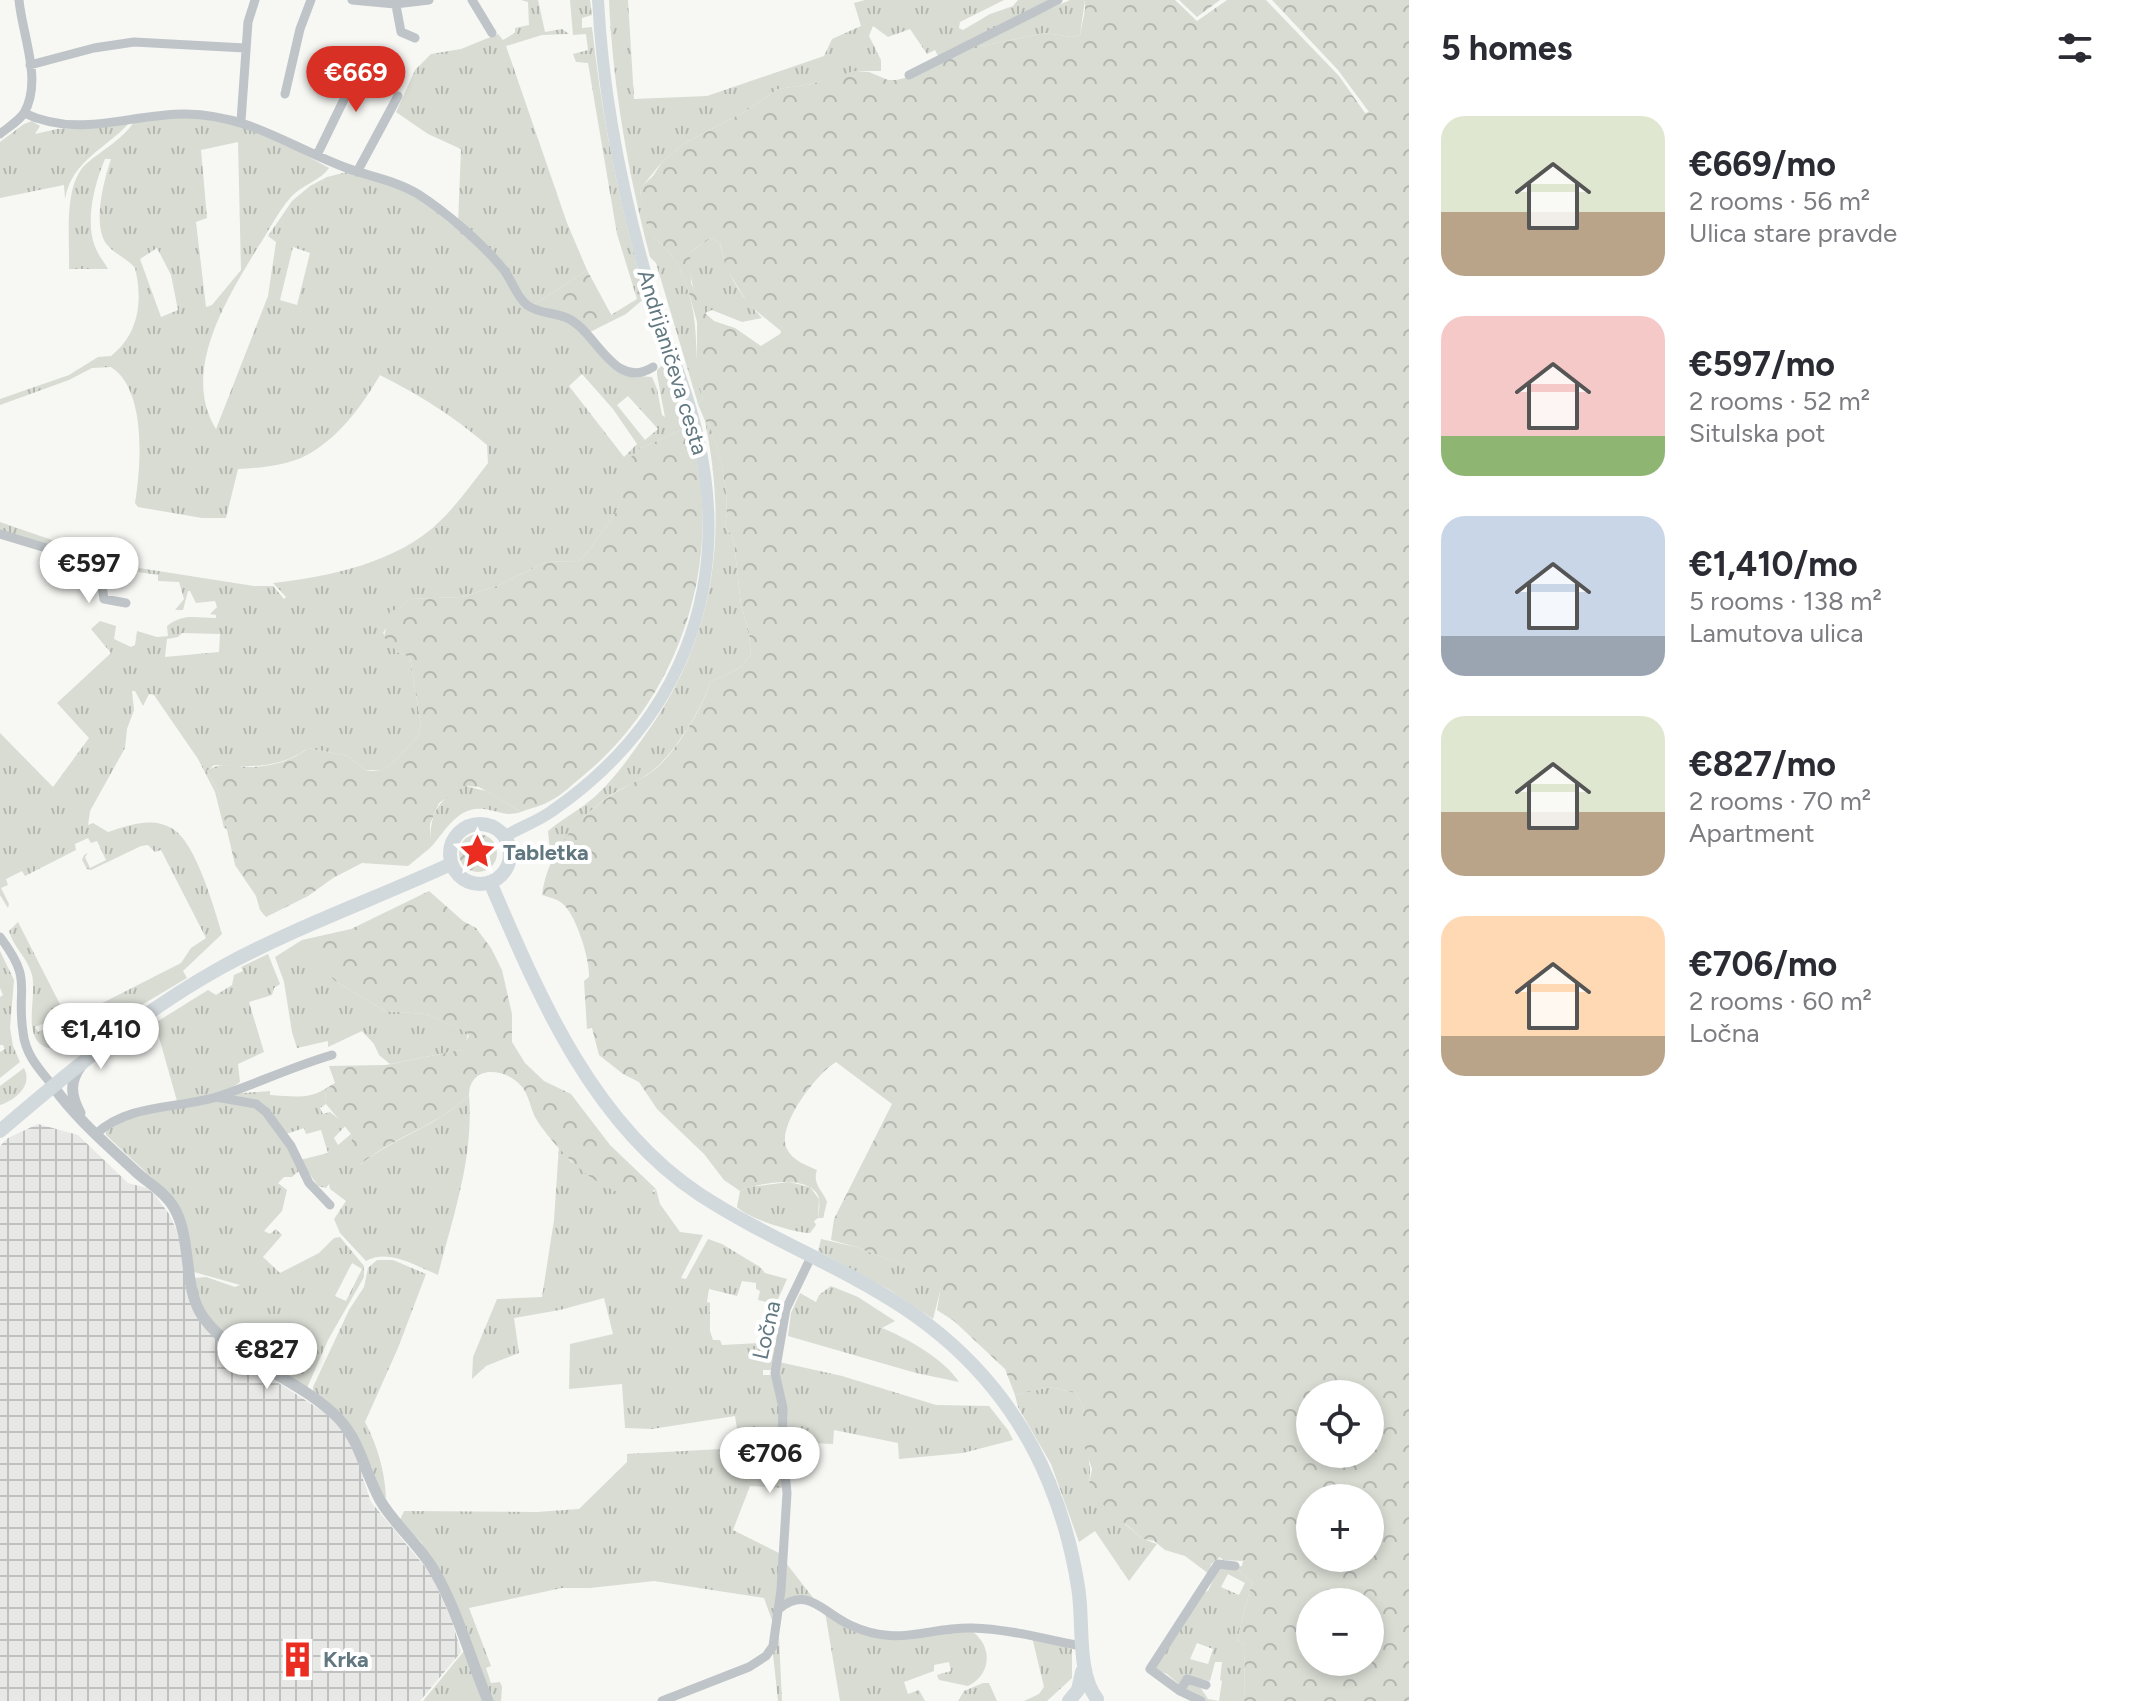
<!DOCTYPE html>
<html lang="en">
<head>
<meta charset="utf-8">
<style>
	:root { --surface:#fff; --page:#f7f7f7; --text:#2b2b33; --muted:#7c7c81; --accent:#d93025 }
	body { margin:0; font-family:Figtree,sans-serif; background:var(--page); color:var(--text); height:100vh; display:flex; flex-direction:column; font-size:30px; white-space:nowrap }
	* { box-sizing:border-box; margin:0 }
	p { font-size:26px; color:var(--muted) }
	.icon { flex:none; width:44px; height:44px; fill:none; stroke:currentColor; stroke-width:2; stroke-linecap:round; stroke-linejoin:round }
	.map { position:relative; flex:1; overflow:hidden }
	.details { display:flex; flex-direction:column; background:var(--surface); width:720px }
	.details>* { flex:none }
	.tools { position:absolute; left:1296px; top:1380px; display:grid; gap:16px }
	.tools a { display:grid; place-items:center; width:88px; height:88px; border-radius:50%; background:var(--surface); box-shadow:0 4px 12px #0003; font-size:40px }
	.price { position:absolute; translate:-50% -68px; padding:0 18px; border-radius:28px; background:#fff; color:#222; font-size:26px; line-height:52px; filter:drop-shadow(0 2px 4px #0008) }
	.price::after { content:''; position:absolute; left:50%; top:48px; width:24px; height:18px; margin-left:-12px; background:inherit; clip-path:polygon(0 0,100% 0,50% 100%) }
	.price.on { background:var(--accent); color:#fff }
	ul { padding:0; list-style:none }
	li { display:flex; align-items:center; gap:24px; height:200px; padding:0 32px }
	li span { display:grid; place-items:center; flex:none; width:224px; height:160px; border-radius:24px; color:#555 }
	li>.icon { margin-inline-start:auto }
	span .icon { width:96px; height:96px; fill:#fffc; stroke-width:1 }
	li b { font-size:34px }
	h2 { display:flex; justify-content:space-between; align-items:center; height:96px; padding:0 32px; font-size:34px }
	main { display:flex; flex:1; min-height:0 }
	.map>svg:first-child { display:block }
	.industrial { fill:url(#industrial-grid) }
	.grass { fill:url(#grass-tufts); fill-rule:evenodd }
	.forest { fill:url(#forest-crowns); fill-rule:evenodd }
	.garden { fill:url(#garden-furrows) }
	.lines { fill:none; stroke-linecap:round; stroke-linejoin:round }
	.minor { stroke:#bec4c7; stroke-width:9 }
	.tertiary { stroke:#bec4c7; stroke-width:11 }
	.secondary { stroke:#d2d9dc; stroke-width:12 }
	.primary { stroke:#d2d9dc; stroke-width:14 }
	.labels { text-anchor:middle; stroke-width:8; stroke-linejoin:round; paint-order:stroke }
	.street-label { font-size:22px; fill:#617880; stroke:#fff }
	.poi-label { font-size:22px; font-weight:bold; fill:#617880; stroke:#fff; text-anchor:start }
</style>
</head>
<body>
<main>
<div class="map">
<svg width="1409" height="1701" viewBox="0 0 1409 1701">
	<defs>
		<pattern id="industrial-grid" width="8" height="8" patternUnits="userSpaceOnUse" patternTransform="scale(2)"><rect width="8" height="8" fill="#e8e8e7"/><path d="M0 4h8M4 0v8" fill="none" stroke="#bfc1c0"/></pattern>
		<pattern id="grass-tufts" width="24" height="20" patternUnits="userSpaceOnUse" patternTransform="scale(2)"><rect width="24" height="20" fill="#d8dcd3"/><path d="M3 7l-1-3M5 7V3M7 7l1-3M15 17l-1-3M17 17v-4M19 17l1-3" fill="none" stroke="#b3b7b0"/></pattern>
		<pattern id="forest-crowns" width="20" height="18" patternUnits="userSpaceOnUse" patternTransform="scale(2)"><rect width="20" height="18" fill="#d8dcd3"/><path d="M2 6a3 3 0 1 1 6 0M12 15a3 3 0 1 1 6 0" fill="none" stroke="#b3b7b0"/></pattern>
		<pattern id="garden-furrows" width="10" height="10" patternUnits="userSpaceOnUse" patternTransform="scale(2)"><rect width="10" height="10" fill="#d8dcd3"/><path d="M-1 1l2-2M0 10L10 0M9 11l2-2" fill="none" stroke="#b3b7b0"/></pattern>
	</defs>
	<rect width="100%" height="100%" fill="#f7f7f4"/>
	<path class="industrial" d="M38 1124 78 1135 128 1183 147 1188 154 1194 169 1214 177 1231 204 1325 263 1373 327 1414 345 1433 364 1475 363 1479 371 1502 431 1574 452 1621 461 1652 420 1701H0V1146L8 1138Z"/>
	<path class="grass" d="M521 0H538L545 32 562 29 569 34 542 35 506 46 567 223 587 270 532 306 510 274 458 225 461 149 428 134 396 112 415 70 431 54 461 49 498 34 503 40 515 33V28L529 25 528 2Z
		M570 0H590L592 15 582 18V28L592 27C602 120 620 208 646 297L626 314 614 320 611 315 637 299 617 234 588 63 576 62 573 54 588 50 586 34 573 35Z
		M609 0H628L634 99 707 96 824 56 832 39 861 26 854 3 865 0H1004L960 22 959 28 963 30 990 14 1013 6 1018 0H1056L939 58 935 50 927 54 910 29 888 37 873 26 869 36 881 60V71H860L812 84 778 89 744 112 683 144 662 162 640 189C642 203 643 218 650 231 655 240 664 246 671 254 680 266 685 280 689 294 700 330 693 364 703 399L698 404 656 263 650 257C628 172 613 88 609 0Z
		M1070 0H1085L1080 35 1072 37 1045 33 982 46 977 42Z
		M185 116 238 125 291 147 329 168C321 180 302 185 291 197 277 213 269 231 258 247 228 297 180 371 216 429L268 296 276 242 268 236 292 201 310 186 327 177 347 172 399 188 424 202 469 239 500 267 520 302 571 322 590 343 637 376 652 377 657 389 662 415 665 417 657 375V370L667 361 688 427 639 449 622 467C627 497 620 509 602 532 593 544 591 551 578 561L546 562 497 586 462 597 410 599 398 609 383 633 397 652 410 657 421 726 418 736 394 762 382 770H365L348 756 308 748C280 769 248 767 214 765L207 771 218 791 228 829 224 828 215 792 198 759 154 695 149 694 143 706 135 691H132L134 710 127 729 125 748 90 811 88 825 93 823 108 832C128 825 153 816 173 829 196 843 214 908 222 934L183 971 187 978 61 1053 57 1049C17 1049 38 998 32 975 28 958 13 947 9 931L18 922 67 1018 53 1020 35 1027 38 1032 57 1023 69 1020 181 963 191 948 206 938 161 850 155 852 148 845 141 846 91 870 87 869 82 860 84 855 88 853 85 857 90 868 106 860 97 841 91 843 88 838 75 844 76 850 25 876 22 871 6 879 8 885 1 888 9 904 8 908 0 895V733L53 787 89 738 57 703 111 653 91 629 100 621 116 626 114 639 131 647 135 645 137 631 157 637 168 636 167 626C183 613 196 618 216 618V615L210 614 217 607 215 601 196 603 190 591H188L183 610H175L184 599 179 582 158 581V575L138 572 139 568 254 586H273L284 599 286 597 273 583C329 577 399 562 440 521 458 504 473 482 488 463L487 445C452 415 421 396 380 375 362 406 338 439 305 456 285 466 259 468 238 469L226 518H202L138 507 135 503C141 467 147 390 111 367L92 368 69 380 0 405V399L69 375 98 357 111 356C139 334 143 301 135 268 127 258 112 253 105 242 93 221 104 180 111 159H105C94 185 83 226 98 253 101 259 105 263 108 269H69C70 239 63 185 86 164 102 150 123 139 134 122ZM238 142 241 270 212 305 206 307 196 222 207 218 201 150ZM293 247 310 253 297 305 280 300ZM157 248 171 275 178 310 161 317 140 259ZM582 374 613 409 637 444 624 457 569 386ZM628 396 658 429 645 440 617 405ZM182 633 220 634 219 652 165 657 167 639 178 637Z
		M32 121 40 126 35 134 57 129 129 123C106 149 72 160 65 199L64 185 0 198V142L24 124Z
		M711 238 720 243C725 272 741 297 762 318L742 322 712 310 705 313C693 293 688 275 690 252Z
		M705 421 709 423C720 456 731 491 725 527L731 534 734 542 741 605 749 632 751 655 738 669 710 682C703 707 676 750 657 767 645 778 628 785 614 793 587 810 567 834 551 861L548 831C562 819 578 811 592 799 612 782 628 759 643 738 714 641 729 538 705 421Z
		M0 522 118 563 117 564 0 532Z
		M465 786 486 791 521 812C503 817 501 811 484 809 457 806 446 831 430 848 430 815 435 801 465 786Z
		M302 940 306 951 335 981 385 1011 425 1014 468 1032 466 1043 460 1050 390 1064 379 1055 374 1044 362 1031 328 1047V1041L297 1048 292 1032 284 982 275 957Z
		M0 951 14 980 10 1028 13 1046 20 1062 0 1078V1052L5 1049 3 1045H0V997L3 995 0 988Z
		M268 954 280 984 274 988 272 995 249 1002 264 1052 238 1064 240 1082C222 1096 198 1097 177 1101L155 1023 208 990 216 995 232 985 234 975 243 971 241 967Z
		M24 1068C33 1085 16 1100 0 1105V1086Z
		M325 1089 326 1104 320 1108 323 1114 330 1112 346 1125 334 1138 338 1145 351 1134 359 1166C393 1137 437 1127 469 1095 474 1158 453 1216 438 1275 416 1266 389 1248 366 1261L340 1233 334 1219 346 1201 330 1189 329 1184 326 1188 318 1186 300 1160 328 1153 321 1130 306 1134 304 1128 286 1134 268 1110 230 1099V1094L270 1091V1095C290 1096 308 1100 325 1089Z
		M210 1100 257 1107 280 1132 300 1170 292 1177H284L278 1183 287 1190 282 1211 264 1231 270 1234 276 1229 282 1235 263 1257 280 1273 319 1253 334 1238 340 1237 364 1266V1277L328 1340 307 1388C283 1377 212 1331 201 1309 197 1300 197 1288 195 1278L206 1277 235 1287 240 1285 194 1272 164 1189 106 1135 108 1126 132 1117ZM352 1263 362 1269 346 1301 335 1296Z
		M559 1146 571 1162 654 1192 656 1189 660 1204 680 1232 703 1235 681 1278 686 1279 708 1239 722 1244 760 1267 765 1273 787 1279 778 1299 771 1303 758 1300 760 1291 756 1289V1283L742 1281 737 1296 709 1289 707 1302 710 1303V1331L713 1340H720L722 1345 776 1342 772 1370H763V1375H771L780 1397 785 1488 750 1486 733 1530 783 1555 773 1623 764 1598 654 1581 590 1588H562L469 1608 491 1666 486 1668 491 1683 500 1682 502 1687 501 1701H493L433 1561 421 1542 400 1520 404 1511 537 1512 579 1509 627 1462V1454L740 1448 735 1416 652 1429 625 1428 622 1384 569 1389 570 1344 613 1334 604 1298 560 1310 514 1318 519 1353 486 1366 472 1379 473 1357 497 1299 542 1297 554 1220ZM750 1452V1463L727 1465 726 1453Z
		M789 1182 810 1187 819 1199 818 1218 814 1221 816 1225 810 1233C794 1233 747 1218 737 1207L740 1191 749 1187Z
		M821 1239 856 1247 943 1280 933 1319 890 1290 818 1251Z
		M377 1260H393L426 1274 398 1348 365 1422C377 1445 385 1471 386 1498L381 1494 371 1466 313 1392V1387L349 1310 364 1287 368 1268Z
		M831 1286 858 1297 895 1321 882 1328C907 1338 944 1359 959 1382L916 1373 788 1336 791 1313 800 1293 816 1302 819 1295Z
		M779 1362 842 1376 936 1405 989 1406 1008 1430 1013 1440 963 1453 899 1459 898 1443 834 1430 833 1444 792 1442 791 1457H786L777 1378Z
		M1050 1387 1076 1393 1084 1408C1078 1435 1094 1458 1089 1484L1126 1525 1143 1539 1157 1544 1129 1581 1095 1531 1079 1542 1051 1464 1018 1407 1015 1395Z
		M786 1563 814 1599 796 1596 783 1602Z
		M1219 1567H1234L1252 1582 1237 1640 1245 1645 1244 1701H1204L1185 1690 1188 1683 1200 1687 1208 1699 1219 1701 1222 1681 1220 1680 1222 1662H1215L1210 1681 1191 1677 1181 1686 1167 1674 1156 1670 1155 1662 1204 1592 1208 1591ZM1228 1574 1245 1583 1239 1595 1221 1587ZM1197 1643 1213 1649 1208 1664 1190 1659Z
		M825 1612 876 1635 973 1632C993 1647 991 1675 968 1686L939 1680 937 1675 951 1671 949 1662 934 1665V1671L904 1682 908 1694 919 1690 925 1701H840Z
		M778 1629 779 1637 782 1701H778L773 1654Z
		M1032 1637 1072 1649V1678L1047 1701H1024L1039 1694 1044 1687Z
		M464 1651 483 1701H423Z
		M983 1683H989L997 1701H958L964 1691Z"/>
	<path class="forest" d="M1085 0H1175L1197 21 1227 0H1266L1339 76 1365 113 1369 112 1338 70 1272 0H1409V1701H1244L1245 1645 1237 1640 1252 1582 1234 1567 1242 1566 1243 1561 1223 1560 1220 1557 1211 1564 1209 1574 1185 1556 1165 1550 1154 1541 1143 1539 1100 1502 1092 1491 1089 1484 1092 1469 1080 1434 1084 1408 1076 1393 1050 1387 1015 1395 1005 1369 954 1321 937 1310 942 1280 856 1247 831 1240 834 1219 892 1104 836 1062C817 1073 775 1127 787 1149 793 1161 806 1165 817 1170 812 1185 823 1190 827 1202L823 1218H818C819 1212 820 1204 819 1198 811 1173 757 1183 740 1191L724 1180 704 1154 657 1109 639 1082 623 1074 599 1055 592 1028 587 1029 584 981 589 977C590 960 577 919 565 906 559 899 551 898 542 895 547 854 576 819 610 796 625 786 644 779 658 767 677 749 703 708 710 682L738 669 751 655 749 632 741 605 734 542 731 534 725 527C731 492 720 457 709 423L705 421 698 404 703 399 697 378V322L689 293 681 271 672 255 651 234 643 215 640 188 653 176 662 162 683 144 744 112 778 89 812 84 854 71 869 72 888 80H896L909 77 977 42 982 46 1045 33 1072 37 1080 35 1085 10ZM711 238 720 243 726 268 749 305 781 331 780 334 761 346 735 328 714 321 705 313 691 283 690 252ZM1310 1394H1370V1454H1310ZM1310 1498H1370V1558H1310ZM1310 1602H1370V1662H1310Z
		M1179 0H1220L1197 17Z
		M587 270 614 320 588 333 532 306Z
		M688 427C728 550 683 694 584 775 573 784 562 795 550 801 542 806 531 808 521 812L479 787 465 786 439 803 430 824V848L408 866 362 863 333 878 308 896 266 917 260 910 256 896 235 865 218 791 207 771C219 761 237 767 252 767 273 766 292 761 308 748L348 756 365 770 371 771 382 770 394 762 418 736 421 726 410 657 397 652 384 637 390 611 398 609 410 599 462 597 497 586 546 562 578 561C591 551 593 544 602 532 620 509 627 497 621 467L639 449Z
		M429 891 463 921 476 928 491 948 502 970 512 1014V1042L525 1063 544 1081 571 1094 610 1145 656 1189C617 1215 558 1152 538 1122 531 1112 530 1098 523 1088 508 1068 470 1063 469 1095 437 1127 393 1136 359 1166L355 1163 351 1134 326 1104 325 1089 335 1083 329 1066 386 1065 460 1050 469 1036 467 1032 425 1014 385 1011 335 981 305 951 302 940 351 929Z"/>
	<path class="garden" d="M459 853a19 19 0 1 1 38 0a19 19 0 1 1-38 0Z"/>
	<g class="lines">
		<path class="minor" d="M352 0 395 4 429 0
			M395 0 401 32 415 38
			M472 0 492 33
			M30 65 94 48 134 42 245 48
			M909 75 1058 0
			M285 94 300 29 311 0
			M24 113C79 139 128 114 185 114 247 115 284 143 339 165 365 176 393 179 418 194 446 212 483 244 504 270 512 281 517 297 527 305 539 314 554 312 567 318 596 330 614 392 653 367
			M241 121 248 22 255 0
			M0 134C7 128 19 121 24 113 43 81 22 34 19 0
			M317 155 351 85 373 57
			M357 172 398 96
			M0 534 109 567
			M99 566 104 599 126 603
			M0 937C34 982 16 985 23 1032 25 1054 39 1069 53 1086
			M216 1097 256 1104 266 1112 291 1146 309 1183 330 1205
			M96 1134C129 1103 180 1109 220 1096 258 1083 294 1066 332 1055
			M779 1609C808 1585 823 1613 850 1625 899 1648 926 1627 972 1628 1007 1629 1041 1638 1076 1645
			M1180 1691 1150 1669 1218 1564 1235 1566
			M662 1701 749 1667 766 1656 773 1646 781 1590 787 1493 782 1442 783 1408 775 1373 786 1309 812 1255
			M1201 1701 1180 1691 1187 1679 1206 1685"/>
		<path class="tertiary" d="M53 1086C75 1117 105 1143 133 1169 146 1182 163 1190 173 1206 193 1238 182 1287 203 1317 237 1364 300 1378 339 1419 360 1441 365 1473 380 1500 395 1526 420 1545 435 1572 458 1612 470 1658 488 1701
			M80 1113C71 1096 69 1082 81 1066"/>
		<path class="secondary" d="M504 837C520 827 537 822 552 811 678 724 732 592 699 442 688 389 664 338 649 286 622 192 603 98 598 0"/>
		<path class="primary" d="M450 854a30 30 0 1 1 60 0a30 30 0 1 1-60 0Z
			M490 882C539 996 592 1123 699 1194 805 1263 910 1285 994 1389 1040 1446 1067 1516 1078 1587 1084 1620 1076 1672 1097 1699
			M0 1131C70 1071 141 1012 222 967 295 927 375 899 451 864
			M1069 1701 1078 1690 1082 1672"/>
	</g>
	<defs>
		<symbol id="sight-bare" viewBox="-9 -9 18 18"><path d="M0-6L1.8-2.2L6-1.7L2.9 1.2L3.7 5.4L0 3.3L-3.7 5.4L-2.9 1.2L-6-1.7L-1.8-2.2Z" fill="#ea2c21" stroke="#fff" stroke-width="2.5" paint-order="stroke"/></symbol>
		<symbol id="building-bare" viewBox="-9 -9 18 18"><path d="M-4-6H4V6H1V3H-1V6H-4ZM-2.5-4.3h1.7v1.8h-1.7ZM.8-4.3h1.7v1.8H.8ZM-2.5-1h1.7V.8h-1.7ZM.8-1h1.7V.8H.8Z" fill="#ea2c21" stroke="#fff" stroke-width="2.5" paint-order="stroke"/></symbol>
	</defs>
	<g fill-rule="evenodd">
		<use href="#sight-bare" x="452" y="826" width="51" height="51"/>
		<use href="#building-bare" x="272" y="1634" width="51" height="51"/>
	</g>
	<g class="labels">
		<g class="street-label">
			<text transform="translate(673 362) rotate(73)" y="8">Andrijaničeva cesta</text>
			<text transform="translate(766 1330) rotate(-77)" y="8">Ločna</text>
		</g>
		<g class="poi-label">
			<text x="503" y="860">Tabletka</text>
			<text x="323" y="1667">Krka</text>
		</g>
	</g>
</svg>
<div class="tools">
<a><svg class="icon" aria-label="locate" viewBox="0 0 24 24"><circle cx="12" cy="12" r="6"/><path d="M12 2v4M12 18v4M2 12h4M18 12h4"/></svg></a>
<a>+</a>
<a>−</a>
</div>
<b class="price on" style="left:356px;top:114px">€669</b>
<b class="price" style="left:89px;top:605px">€597</b>
<b class="price" style="left:101px;top:1071px">€1,410</b>
<b class="price" style="left:267px;top:1391px">€827</b>
<b class="price" style="left:770px;top:1495px">€706</b>
</div>
<section class="details">
<h2>5 homes<svg class="icon" aria-label="filters" viewBox="0 0 24 24"><path d="M4 7h16M4 17h16"/><circle cx="9" cy="7" r="2"/><circle cx="15" cy="17" r="2"/></svg></h2>
<ul>
<li><span style="background:linear-gradient(#dfe7d0 60%,#b9a48a 0)"><svg class="icon" aria-label="home" viewBox="0 0 24 24"><path d="M3 11l9-7 9 7M6 9v11h12V9"/></svg></span><div><b>€669/mo</b><p>2 rooms · 56 m²</p><p>Ulica stare pravde</p></div></li>
<li><span style="background:linear-gradient(#f6c9c9 75%,#8fb573 0)"><svg class="icon" aria-label="home" viewBox="0 0 24 24"><path d="M3 11l9-7 9 7M6 9v11h12V9"/></svg></span><div><b>€597/mo</b><p>2 rooms · 52 m²</p><p>Situlska pot</p></div></li>
<li><span style="background:linear-gradient(#c9d6e8 75%,#9aa5b1 0)"><svg class="icon" aria-label="home" viewBox="0 0 24 24"><path d="M3 11l9-7 9 7M6 9v11h12V9"/></svg></span><div><b>€1,410/mo</b><p>5 rooms · 138 m²</p><p>Lamutova ulica</p></div></li>
<li><span style="background:linear-gradient(#dfe7d0 60%,#b9a48a 0)"><svg class="icon" aria-label="home" viewBox="0 0 24 24"><path d="M3 11l9-7 9 7M6 9v11h12V9"/></svg></span><div><b>€827/mo</b><p>2 rooms · 70 m²</p><p>Apartment</p></div></li>
<li><span style="background:linear-gradient(#ffd9b3 75%,#b9a48a 0)"><svg class="icon" aria-label="home" viewBox="0 0 24 24"><path d="M3 11l9-7 9 7M6 9v11h12V9"/></svg></span><div><b>€706/mo</b><p>2 rooms · 60 m²</p><p>Ločna</p></div></li>
</ul>
</section>
</main>
</body>
</html>
